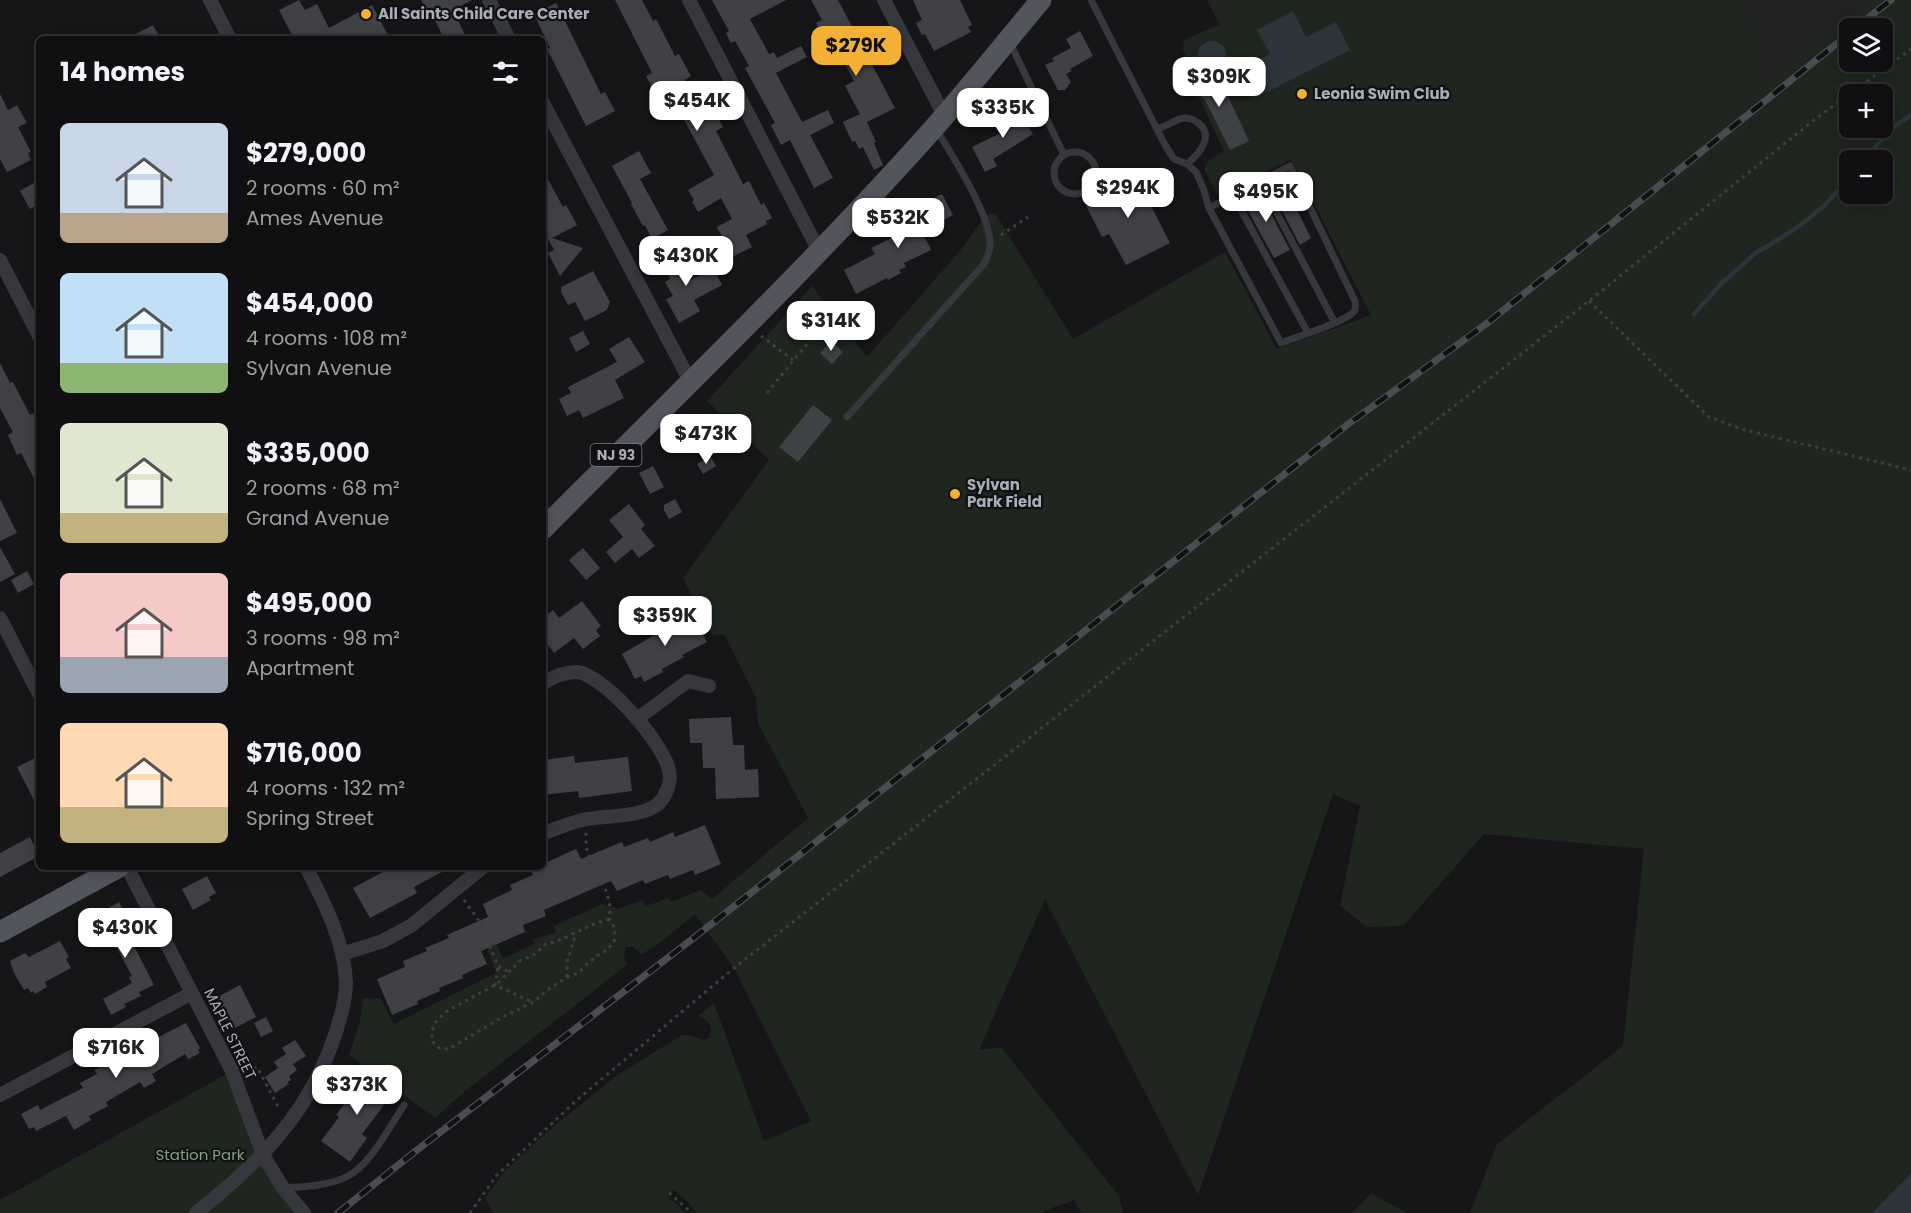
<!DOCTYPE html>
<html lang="en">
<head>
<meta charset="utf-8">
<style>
	:root { --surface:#101012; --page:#1e1e20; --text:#f1f3f6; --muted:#9c9d9f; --line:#303032; --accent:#f2b134 }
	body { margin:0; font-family:Poppins,sans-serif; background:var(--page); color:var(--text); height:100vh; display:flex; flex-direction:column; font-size:22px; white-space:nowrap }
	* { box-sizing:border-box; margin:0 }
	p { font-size:20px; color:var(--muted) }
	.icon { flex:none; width:33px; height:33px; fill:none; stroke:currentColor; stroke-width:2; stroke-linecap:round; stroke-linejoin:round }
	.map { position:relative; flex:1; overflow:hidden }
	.panel { position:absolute; left:36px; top:36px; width:510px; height:834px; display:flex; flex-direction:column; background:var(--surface); border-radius:9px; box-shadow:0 3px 15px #0003,0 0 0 2px var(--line) }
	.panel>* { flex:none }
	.controls { position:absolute; left:1839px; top:18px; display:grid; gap:12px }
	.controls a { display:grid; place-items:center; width:54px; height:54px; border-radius:9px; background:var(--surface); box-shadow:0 3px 15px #0003,0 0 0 2px var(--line); font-size:30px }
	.price { position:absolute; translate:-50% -51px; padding:0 14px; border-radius:12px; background:#fff; color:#222; font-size:20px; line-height:39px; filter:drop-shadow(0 2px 3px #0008) }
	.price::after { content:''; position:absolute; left:50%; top:36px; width:18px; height:14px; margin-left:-9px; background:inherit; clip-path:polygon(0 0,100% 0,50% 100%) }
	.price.selected { background:var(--accent); color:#111 }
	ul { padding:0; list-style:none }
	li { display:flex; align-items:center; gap:18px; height:150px; padding:0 24px }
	li span { display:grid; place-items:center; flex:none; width:168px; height:120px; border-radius:9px; color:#555 }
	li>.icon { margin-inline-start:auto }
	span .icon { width:72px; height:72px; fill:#fffc; stroke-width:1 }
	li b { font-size:26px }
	h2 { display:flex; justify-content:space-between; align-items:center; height:72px; padding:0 24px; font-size:26px }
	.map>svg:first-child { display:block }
	.built { fill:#222225 }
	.green { fill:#1e261f; fill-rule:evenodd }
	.water { fill:#2c353c }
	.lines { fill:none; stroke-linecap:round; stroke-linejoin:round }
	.stream { stroke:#2c353c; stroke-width:4.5 }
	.building { fill:#404145 }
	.path { stroke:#3d3f44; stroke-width:3; stroke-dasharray:3 4.5; stroke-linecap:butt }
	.lane { stroke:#37383d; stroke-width:7 }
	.street { stroke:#37383d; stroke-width:14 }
	.primary { stroke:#53555c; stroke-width:21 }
	.rail-casing { stroke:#4a4c52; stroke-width:7 }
	.rail { stroke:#111113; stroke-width:4.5; stroke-dasharray:14; stroke-linecap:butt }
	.poi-dot { fill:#f2b134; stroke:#111113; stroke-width:2 }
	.labels { text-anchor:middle; stroke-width:4.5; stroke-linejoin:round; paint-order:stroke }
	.shield { fill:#111113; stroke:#7b7e86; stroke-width:1.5 }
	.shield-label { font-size:14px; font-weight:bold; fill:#a8adb8 }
	.poi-label { font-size:15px; font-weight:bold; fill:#a8adb8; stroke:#111113; text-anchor:start }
	.street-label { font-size:15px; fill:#a8adb8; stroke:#111113 }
	.park-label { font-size:15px; fill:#7fa381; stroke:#111113 }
</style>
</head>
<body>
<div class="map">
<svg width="1911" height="1213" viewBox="0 0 1911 1213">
	<rect width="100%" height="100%" fill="#161618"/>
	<path class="built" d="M1736 0H1867L1746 95 1767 46Z"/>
	<path class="green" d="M1208 0H1736L1767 46 1747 94 1867 0H1911V1173L1872 1213H1470L1497 1144 1623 1046 1644 849 1484 834 1403 926 1366 927 1340 905 1360 806 1333 794 1198 1195 1045 899 979 1050 1001 1047 1119 1196 1123 1213H1081L1074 1200 1044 1211V1213H696L688 1202 673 1190 667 1195 686 1213H494L487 1203 486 1197 505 1171 548 1131 616 1076 682 1035H690L703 1040 709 1038C714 1027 709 1020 698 1016L714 1003 764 1141 811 1121 734 968 695 914 657 945 642 954 633 947H626L624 956 627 965 464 1092 435 1118 349 1055 360 1021 363 998 381 999 394 1024 496 973 487 949 496 944 503 958 534 944 532 940 556 932 554 926 602 904 618 909 642 900 646 906 669 898 671 902 701 890 712 899 808 818 758 723 756 698 724 634 712 635 683 578 769 460 707 401 812 286 867 357 959 252 987 214 995 213 1073 339 1225 252 1277 349 1371 315 1291 159 1218 196 1204 169 1209 160 1224 151 1201 101 1178 82 1191 66 1183 50 1184 40 1220 24 1207 1ZM1850 28H1882V62H1850ZM1850 94H1882V128H1850ZM1850 160H1882V194H1850Z
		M232 1071 263 1155 304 1213H0V1200Z
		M1371 1193 1407 1213H1352Z"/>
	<path class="water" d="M1293 11 1306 37 1336 22 1350 50 1255 98 1240 69 1270 54 1257 30Z
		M1198 55a14 14 0 1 1 28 0a14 14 0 1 1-28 0Z
		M1911 1173V1213H1872Z"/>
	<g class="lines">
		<path class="stream" d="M1864 160 1892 128 1911 115
			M1694 314 1720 285 1753 255 1795 229 1824 206 1850 177"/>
	</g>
	<path class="building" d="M299 0 305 10 317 4 329 28 372 5 390 39H294L279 10Z
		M421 0H472L453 10 467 39H444L435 20 431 18Z
		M615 0H642L653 21 656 19 675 56 679 54 691 76 685 80 703 116 707 114 708 117 716 113 723 127 716 131 743 184 749 181 761 205 764 203 772 218 766 221 767 224 746 235 752 247 732 257 717 227 732 219 721 198 698 212 692 202 694 200 688 190 714 175 682 116 675 119 661 92 656 94 646 76 652 73Z
		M712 0H786L750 19 769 54 774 52 777 58 801 46 807 57 776 73 802 122 828 110 834 123 810 135 833 178 814 188 790 140 781 145 771 125 775 123 745 68 749 66 735 41 731 43 726 33 729 31Z
		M811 0H838L895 108 867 122 876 142 874 143 883 165 874 170 863 147 859 149 855 141 852 142 843 122 860 114 845 86 854 81 833 40 827 43 816 23 822 20Z
		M913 0H960L972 25 968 27 971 32 934 51 925 34 922 35 916 23 922 20Z
		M556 3 601 94 605 92 615 111 586 126 547 49 550 48 534 14Z
		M153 25 161 39H126Z
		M1080 31 1093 56 1070 69 1072 71 1066 74 1071 82 1065 90H1058L1045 65 1054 61 1052 58 1071 48 1066 39Z
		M1196 67 1225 90 1249 141 1230 150 1205 100 1183 82Z
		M0 94 8 110 17 105 27 123 18 127 31 152 28 153 31 160 7 172 0 159Z
		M1018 108 1033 134 993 159 997 166 985 172 972 147 1003 132 997 121Z
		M639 151 651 173 640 179 668 230 652 239 645 225 643 226 631 204 632 203 612 166Z
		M543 170 563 207 566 205 577 225 552 238 583 248 560 276 548 253 554 250 543 229Z
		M1130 172 1144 192 1170 243 1126 265 1109 234 1102 237 1086 206 1108 195 1104 183 1116 176Z
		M1281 178 1311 238 1300 245 1268 184Z
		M39 180V204L30 209 20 191Z
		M1258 189 1290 250 1274 258 1241 198Z
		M942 194 953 215 922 231 931 250 904 263 906 267 899 270 901 273 888 280 887 278 856 294 844 270 875 254 871 248 897 235 895 230 928 214 923 204Z
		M672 250 689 281 713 268 722 285 694 300 700 311 679 323 666 299 673 296 665 282 670 279 659 256Z
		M593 271 610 302 607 310 585 321 575 302 568 305 561 292V287Z
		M859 311 868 326 855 333 847 318Z
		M583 331 590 344 576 352 569 338Z
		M629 337 645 362 615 380 624 398 583 418 579 410 567 416 559 399 571 393 568 387 617 362 609 349Z
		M831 341 843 352 832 364 820 353Z
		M0 363 10 383 13 382 30 415 34 413 39 423V488L21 453 17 455 8 435 13 432 0 408Z
		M813 405 832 420 798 462 779 447Z
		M718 418 732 446 713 455 699 428Z
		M710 456 716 466 703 474 697 464Z
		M653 466 664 487 650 494 639 473Z
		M0 499 17 533 0 541Z
		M675 499 682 512 669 519 664 510V505Z
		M629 504 645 525 641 529 655 546 639 558 632 549 615 563 606 552 623 537 609 520Z
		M0 547 15 574 0 582Z
		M583 548 600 568 586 580 569 560Z
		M27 571 34 584 18 593 11 580Z
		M582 601 601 626 596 630 600 636 583 649 574 638 554 653 543 638V618L553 610 559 618Z
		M689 608 707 642 682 655 684 657 662 669 663 672 644 682 641 676 635 679 622 654 668 627 664 621Z
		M731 717 733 745H744L745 770 758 769 759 797 716 799 715 768H703L702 743H690L689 719Z
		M39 756V810L17 767Z
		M574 756 575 763 628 757 632 791 579 798 578 791 543 795V760Z
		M705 825 721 864 695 875 693 870 670 879 668 875 645 884 643 880 617 891 611 881 544 910 546 916 523 925 525 932 481 951 487 964 462 975 463 978 439 988 440 991 417 1001 418 1004 392 1015 377 979 405 967 403 961 427 951 425 948 449 938 447 935 488 917 483 904 512 890 510 885 533 875 531 869 543 867V864L576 849 581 859 622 842 624 847 648 838 650 842 673 832 675 837Z
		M30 837 39 856 0 877V853Z
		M392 867H451L414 887 417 893 370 918 353 888Z
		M207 876 216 893 209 897 211 900 193 910 182 889Z
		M119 902 132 926 127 929 128 934 154 985 139 992 141 996 124 1004 126 1007 111 1015 103 999 132 983 129 977 132 976 98 914Z
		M60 941 69 957 66 959 71 968 45 982 47 987 35 994 33 991 31 993 28 988 24 990 14 973 10 961 25 953 29 957Z
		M240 985 256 1017 233 1029 216 998Z
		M266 1017 273 1031 261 1037 254 1023Z
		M186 1023 200 1048 198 1050 200 1053 188 1059 185 1054 152 1074 156 1081 144 1088 140 1082 106 1102 108 1106 89 1116 91 1120 74 1130 66 1116 36 1131 34 1127 29 1129 21 1114 38 1105 40 1110 71 1094 83 1088 80 1083 97 1074 94 1070Z
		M295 1040 306 1056 293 1064 297 1070 289 1076 291 1080 287 1083 289 1084 275 1093 265 1077 278 1068 274 1062 286 1054 282 1048Z
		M365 1071 394 1092 362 1134 367 1138 350 1162 321 1141 339 1117 336 1115 350 1096 348 1094Z"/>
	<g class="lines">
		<path class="path" d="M1001 235 1028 217
			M1589 301 1709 417 1741 429 1911 470
			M761 336 793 360
			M767 393 824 323
			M586 833C586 841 586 850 589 857 598 877 614 896 609 919L613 924 615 936 614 942 606 951 596 956 578 973 566 978 547 990 535 1001 499 1019 449 1049 439 1048 432 1041V1030L436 1022 447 1011 497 984 520 961 535 954 546 944 555 942 592 925 609 919
			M464 900 479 921 498 966 504 970 510 971
			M498 968 495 985 530 1001
			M567 977V962L576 933
			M247 1072 257 1067 280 1110
			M669 1193 692 1213
			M470 1213 497 1175 578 1099 734 968 1589 301 1814 120 1911 49"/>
		<path class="lane" d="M1091 0 1165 145 1174 159 1187 164 1196 172 1203 188 1209 208 1281 343C1293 338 1350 321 1355 310 1356 307 1355 305 1355 301L1290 166 1209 208
			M1009 41 1064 155
			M1157 128C1167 127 1175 119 1184 118 1189 118 1193 119 1197 122 1216 135 1199 154 1187 164
			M1054 173a21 21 0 1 1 42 0a21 21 0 1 1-42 0Z
			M1260 181 1335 323
			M1233 195 1308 333
			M847 417 984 264C987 257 991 250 990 242 989 213 952 155 936 129
			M283 1188C305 1187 329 1186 348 1176 371 1164 390 1126 404 1105"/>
		<path class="street" d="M210 0 230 39
			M489 0 509 39
			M689 0 819 251
			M884 0 944 115
			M543 103 690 381
			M0 260 39 336
			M0 618 39 694
			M543 683C553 677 566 671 578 672 606 677 663 743 669 770 672 781 666 797 658 804 641 818 604 815 582 820 569 823 556 829 543 833
			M637 719 688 681 709 686
			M127 867 232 1071 263 1155 283 1188 304 1213
			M342 954 383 941 412 925 483 867
			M0 1095 192 993
			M196 1213C260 1162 310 1113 336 1032 341 1016 346 999 346 983 345 942 324 902 306 867"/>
		<path class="primary" d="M543 529C674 397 809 268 933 129 970 87 1005 43 1041 0
			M0 932 119 867"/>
		<defs>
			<path id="rail" d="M1855 28 1891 0
				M338 1213 417 1150 691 940 1347 425 1486 324 1850 33"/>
		</defs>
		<use href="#rail" class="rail-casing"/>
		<use href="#rail" class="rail"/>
	</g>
	<g class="poi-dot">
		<circle cx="366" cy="14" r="6"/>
		<circle cx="1302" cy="94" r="6"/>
		<circle cx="955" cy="494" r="6"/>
	</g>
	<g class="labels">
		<rect class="shield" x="590.5" y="444" width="51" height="22" rx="4.5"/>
		<g class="shield-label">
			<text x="616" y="460">NJ 93</text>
		</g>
		<g class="poi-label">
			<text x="378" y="19">All Saints Child Care Center</text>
			<text x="1314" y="99">Leonia Swim Club</text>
			<text x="967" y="490">Sylvan<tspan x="967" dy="17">Park Field</tspan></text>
		</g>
		<g class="street-label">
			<text transform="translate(230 1034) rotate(64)" y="5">MAPLE STREET</text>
		</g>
		<g class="park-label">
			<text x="200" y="1160">Station Park</text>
		</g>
	</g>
</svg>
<div class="controls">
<a><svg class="icon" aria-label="layers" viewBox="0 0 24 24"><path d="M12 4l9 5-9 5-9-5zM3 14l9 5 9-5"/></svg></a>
<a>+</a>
<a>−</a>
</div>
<b class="price selected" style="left:856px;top:77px">$279K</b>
<b class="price" style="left:1219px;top:108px">$309K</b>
<b class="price" style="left:697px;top:132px">$454K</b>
<b class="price" style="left:1003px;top:139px">$335K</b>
<b class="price" style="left:1128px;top:219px">$294K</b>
<b class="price" style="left:1266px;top:223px">$495K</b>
<b class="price" style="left:898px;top:249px">$532K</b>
<b class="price" style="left:686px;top:287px">$430K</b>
<b class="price" style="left:831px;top:352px">$314K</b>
<b class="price" style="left:706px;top:465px">$473K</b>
<b class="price" style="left:665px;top:647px">$359K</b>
<b class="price" style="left:125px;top:959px">$430K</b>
<b class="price" style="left:116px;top:1079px">$716K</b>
<b class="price" style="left:357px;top:1116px">$373K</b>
<section class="panel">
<h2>14 homes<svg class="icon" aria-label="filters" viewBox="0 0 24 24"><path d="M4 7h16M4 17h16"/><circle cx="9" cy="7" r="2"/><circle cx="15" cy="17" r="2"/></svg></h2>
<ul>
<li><span style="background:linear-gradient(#c9d6e8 75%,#b9a48a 0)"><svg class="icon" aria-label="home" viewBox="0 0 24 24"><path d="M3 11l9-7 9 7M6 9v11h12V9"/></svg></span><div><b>$279,000</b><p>2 rooms · 60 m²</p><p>Ames Avenue</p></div></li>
<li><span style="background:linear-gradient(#bfe0f5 75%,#8fb573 0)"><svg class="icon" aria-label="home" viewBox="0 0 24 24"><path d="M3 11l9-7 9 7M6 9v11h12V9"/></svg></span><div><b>$454,000</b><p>4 rooms · 108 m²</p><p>Sylvan Avenue</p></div></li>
<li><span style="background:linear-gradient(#dfe7d0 75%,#c2b280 0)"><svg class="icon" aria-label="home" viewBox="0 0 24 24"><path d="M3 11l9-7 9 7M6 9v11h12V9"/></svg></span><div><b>$335,000</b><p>2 rooms · 68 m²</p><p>Grand Avenue</p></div></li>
<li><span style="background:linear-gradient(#f6c9c9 70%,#9aa5b1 0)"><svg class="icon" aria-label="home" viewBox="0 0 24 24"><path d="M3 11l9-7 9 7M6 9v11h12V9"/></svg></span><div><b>$495,000</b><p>3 rooms · 98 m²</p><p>Apartment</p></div></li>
<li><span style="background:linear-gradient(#ffd9b3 70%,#c2b280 0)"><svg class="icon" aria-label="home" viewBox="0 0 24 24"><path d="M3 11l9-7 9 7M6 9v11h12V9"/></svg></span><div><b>$716,000</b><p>4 rooms · 132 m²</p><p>Spring Street</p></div></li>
</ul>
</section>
</div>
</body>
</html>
